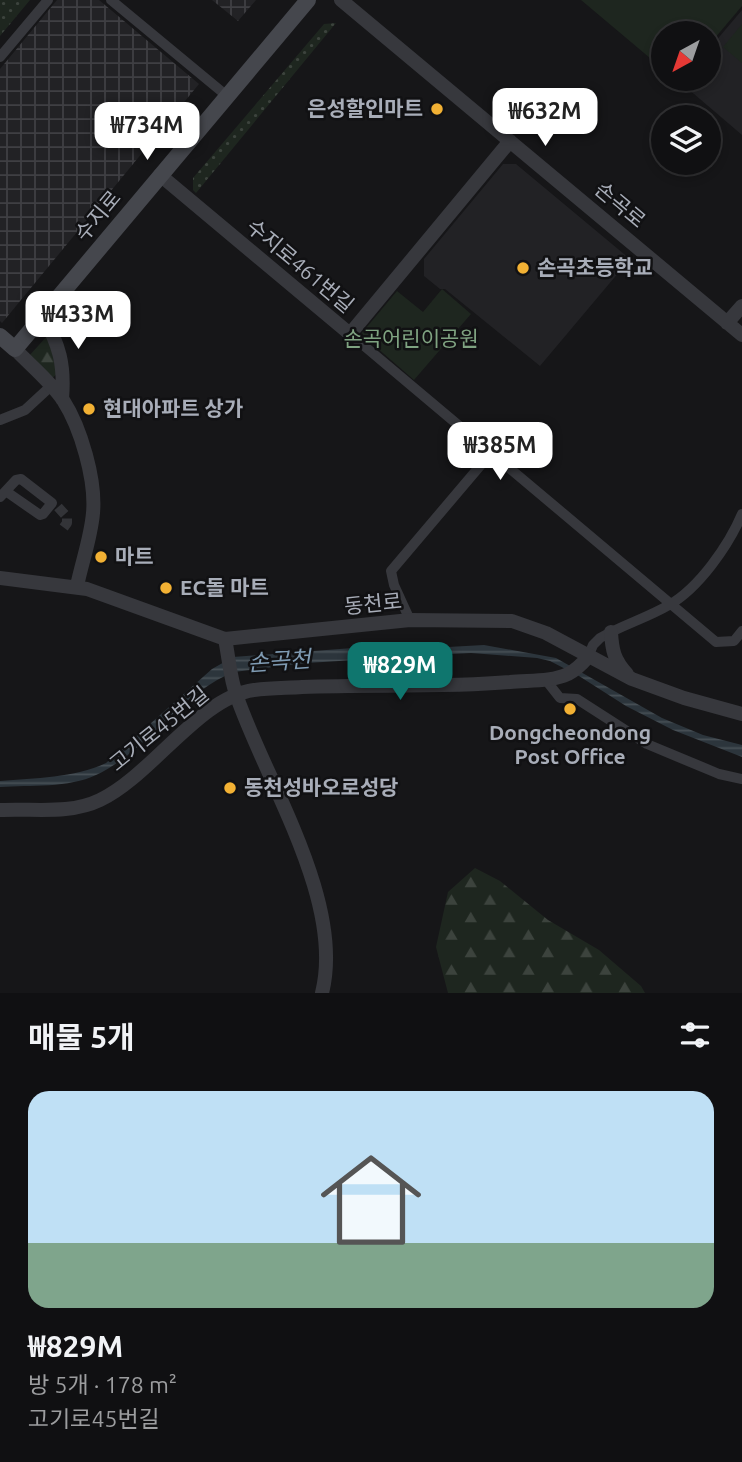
<!DOCTYPE html>
<html lang="ko">
<head>
<meta charset="utf-8">
<style>
	:root { --surface:#101012; --page:#19191b; --text:#f1f3f6; --muted:#9c9d9f; --line:#303032; --accent:#0f766e }
	body { margin:0; font-family:Ubuntu,"Noto Sans KR",sans-serif; background:var(--page); color:var(--text); height:100vh; display:flex; flex-direction:column; font-size:26px; white-space:nowrap }
	* { box-sizing:border-box; margin:0 }
	p { font-size:23px; color:var(--muted) }
	.icon { flex:none; width:38px; height:38px; fill:none; stroke:currentColor; stroke-width:2; stroke-linecap:round; stroke-linejoin:round }
	.map { position:relative; height:993px; overflow:hidden }
	.drawer { display:flex; flex-direction:column; background:var(--surface); flex:1 }
	.drawer>* { flex:none }
	.needle { width:46px; rotate:220deg }
	.controls { position:absolute; left:651px; top:21px; display:grid; gap:14px }
	.controls a { display:grid; place-items:center; width:70px; height:70px; border-radius:50%; background:var(--surface); box-shadow:0 4px 10px #0003,0 0 0 2px var(--line); font-size:35px }
	.price { position:absolute; translate:-50% -60px; padding:0 16px; border-radius:14px; background:#fff; color:#222; font-size:23px; line-height:46px; filter:drop-shadow(0 2px 4px #0008) }
	.price::after { content:''; position:absolute; left:50%; top:42px; width:21px; height:16px; margin-left:-10px; background:inherit; clip-path:polygon(0 0,100% 0,50% 100%) }
	.price.on { background:var(--accent); color:#fff }
	ul { padding:0; list-style:none }
	li { display:grid; align-content:center; gap:14px; height:371px; padding:0 28px }
	li+li { border-top:2px solid var(--line) }
	li span { display:grid; place-items:center; height:217px; border-radius:21px; color:#555 }
	li>.icon { margin-inline-start:auto }
	span .icon { width:126px; height:126px; fill:#fffc; stroke-width:1 }
	li b { font-size:30px }
	h2 { display:flex; justify-content:space-between; align-items:center; height:84px; padding:0 28px; font-size:30px }
	.map>svg:first-child { display:block }
	.built { fill:#222225 }
	.industrial { fill:url(#industrial-grid) }
	.grass { fill:url(#grass-dots) }
	.forest { fill:url(#forest-firs) }
	.park { fill:#1e261f }
	.water { fill:url(#water-rules) }
	.lines { fill:none; stroke-linecap:round; stroke-linejoin:round }
	.minor-tunnel { stroke:#333438; stroke-width:10; stroke-dasharray:10 5; stroke-linecap:butt }
	.minor { stroke:#37383d; stroke-width:10 }
	.tertiary { stroke:#37383d; stroke-width:14 }
	.secondary { stroke:#45474d; stroke-width:16 }
	.poi-dot { fill:#f2b134; stroke:#111113; stroke-width:2.5 }
	.labels { text-anchor:middle; stroke-width:5; stroke-linejoin:round; paint-order:stroke }
	.poi-label { font-size:21px; font-weight:bold; fill:#a8adb8; stroke:#111113; text-anchor:start }
	.street-label { font-size:21px; fill:#a8adb8; stroke:#111113 }
	.park-label { font-size:21px; fill:#7fa381; stroke:#111113 }
	.water-label { font-size:23px; font-style:italic; fill:#7f9bb3; stroke:#111113 }
</style>
</head>
<body>
<div class="map">
<svg width="742" height="993" viewBox="0 0 742 993">
	<defs>
		<pattern id="industrial-grid" width="8" height="8" patternUnits="userSpaceOnUse" patternTransform="scale(1.75)"><rect width="8" height="8" fill="#222225"/><path d="M0 4h8M4 0v8" fill="none" stroke="#3f3f43"/></pattern>
		<pattern id="grass-dots" width="8" height="8" patternUnits="userSpaceOnUse" patternTransform="scale(1.75)"><rect width="8" height="8" fill="#1e261f"/><path d="M2 2h.1M6 6h.1" fill="none" stroke="#3c433d" stroke-width="1.8" stroke-linecap="round"/></pattern>
		<pattern id="forest-firs" width="22" height="20" patternUnits="userSpaceOnUse" patternTransform="scale(1.75)"><rect width="22" height="20" fill="#1e261f"/><path d="M5 1l3.5 6h-7zM16 11l3.5 6h-7z" fill="#3c433d"/></pattern>
		<pattern id="water-rules" width="6" height="5" patternUnits="userSpaceOnUse" patternTransform="scale(1.75)"><rect width="6" height="5" fill="#2c353c"/><path d="M0 2.5h6" fill="none" stroke="#485056"/></pattern>
	</defs>
	<rect width="100%" height="100%" fill="#161618"/>
	<path class="built" d="M742 10V135L680 82 683 79H709V49Z
		M503 164H516L630 259 540 366 445 289H440L424 276V259Z"/>
	<path class="industrial" d="M57 0H99L199 84 2 323 0 321V69Z
		M212 0H256L238 21Z"/>
	<path class="grass" d="M0 0H30L0 36Z
		M336 23 196 193 193 190V178L324 24Z"/>
	<path class="forest" d="M48 335 57 374 50 380 29 356Z
		M475 868 500 881 548 920 599 950 641 986 645 993H448L436 947 448 892Z"/>
	<path class="park" d="M581 0H742V6L709 45V33H663V69Z
		M742 24V63L723 47Z
		M442 289 471 314 414 380 361 334 397 291 423 312Z"/>
	<path class="water" d="M484 645 556 658 662 718 703 735 742 745V757L673 730 626 706 579 676 550 661 537 658 471 653 452 654 307 663 234 672C180 693 148 751 96 775 69 788 30 785 0 787V781C35 778 74 778 106 763L212 669 233 657 353 648 376 651Z"/>
	<g class="lines">
		<path class="minor-tunnel" d="M58 507 67 517V523L61 531"/>
		<path class="minor" d="M111 0 227 96
			M0 57 48 0
			M350 334 716 642 734 641 742 631
			M0 420 25 410 51 386
			M0 497 16 480 21 479 52 503 43 514 40 515 7 492
			M410 620 394 585 391 571 491 453
			M588 657 593 645 600 638C622 625 647 618 669 605 699 588 729 545 742 514
			M545 679 560 698 577 699 647 744 719 774 742 779"/>
		<path class="tertiary" d="M341 0 742 335
			M160 175 350 334 510 141
			M43 315C59 345 65 364 62 399
			M727 323 742 306
			M15 349C30 365 50 381 63 400 81 428 96 480 93 513 91 537 82 562 77 586
			M0 578 87 589 225 639 410 620 512 621 546 633 632 679 684 698 742 714
			M611 632C612 650 614 660 627 674
			M225 639C229 658 230 679 237 697 266 781 345 902 322 993
			M0 810C33 808 69 815 100 800 151 776 200 697 254 690 270 688 287 688 302 687 371 684 441 688 510 682 528 680 551 682 568 674 576 670 582 664 588 657"/>
		<path class="secondary" d="M0 336 15 349 308 0"/>
	</g>
	<g class="poi-dot">
		<circle cx="437" cy="109" r="7"/>
		<circle cx="523" cy="268" r="7"/>
		<circle cx="89" cy="409" r="7"/>
		<circle cx="101" cy="557" r="7"/>
		<circle cx="166" cy="588" r="7"/>
		<circle cx="570" cy="709" r="7"/>
		<circle cx="230" cy="788" r="7"/>
	</g>
	<g class="labels">
		<g class="poi-label">
			<text x="423" y="116" text-anchor="end">은성할인마트</text>
			<text x="537" y="275">손곡초등학교</text>
			<text x="103" y="416">현대아파트 상가</text>
			<text x="115" y="564">마트</text>
			<text x="180" y="595">EC돌 마트</text>
			<text x="570" y="740" text-anchor="middle">Dongcheondong<tspan x="570" dy="24">Post Office</tspan></text>
			<text x="244" y="795">동천성바오로성당</text>
		</g>
		<g class="street-label">
			<text transform="translate(620 205) rotate(40)" y="7">손곡로</text>
			<text transform="translate(98 216) rotate(-50)" y="7">수지로</text>
			<text transform="translate(300 266) rotate(40)" y="7">수지로461번길</text>
			<text transform="translate(373 604) rotate(-6)" y="7">동천로</text>
			<text transform="translate(159 729) rotate(-39)" y="7">고기로45번길</text>
		</g>
		<g class="park-label">
			<text x="411" y="346">손곡어린이공원</text>
		</g>
		<g class="water-label">
			<text transform="translate(279 661) rotate(-4)" y="8">손곡천</text>
		</g>
	</g>
</svg>
<div class="controls">
<a><svg class="needle" viewBox="-14 -14 28 28"><path d="M0-13l5 13h-10z" fill="#e53935"/><path d="M0 13l5-13h-10z" fill="#9c9d9f"/></svg></a>
<a><svg class="icon" aria-label="layers" viewBox="0 0 24 24"><path d="M12 4l9 5-9 5-9-5zM3 14l9 5 9-5"/></svg></a>
</div>
<b class="price" style="left:545px;top:148px">₩632M</b>
<b class="price" style="left:147px;top:162px">₩734M</b>
<b class="price" style="left:78px;top:351px">₩433M</b>
<b class="price" style="left:500px;top:482px">₩385M</b>
<b class="price on" style="left:400px;top:702px">₩829M</b>
</div>
<section class="drawer">
<h2>매물 5개<svg class="icon" aria-label="filters" viewBox="0 0 24 24"><path d="M4 7h16M4 17h16"/><circle cx="9" cy="7" r="2"/><circle cx="15" cy="17" r="2"/></svg></h2>
<ul>
<li><span style="background:linear-gradient(#bfe0f5 70%,#7fa58c 0)"><svg class="icon" aria-label="home" viewBox="0 0 24 24"><path d="M3 11l9-7 9 7M6 9v11h12V9"/></svg></span><div><b>₩829M</b><p>방 5개 · 178 m²</p><p>고기로45번길</p></div></li>
</ul>
</section>
</body>
</html>
